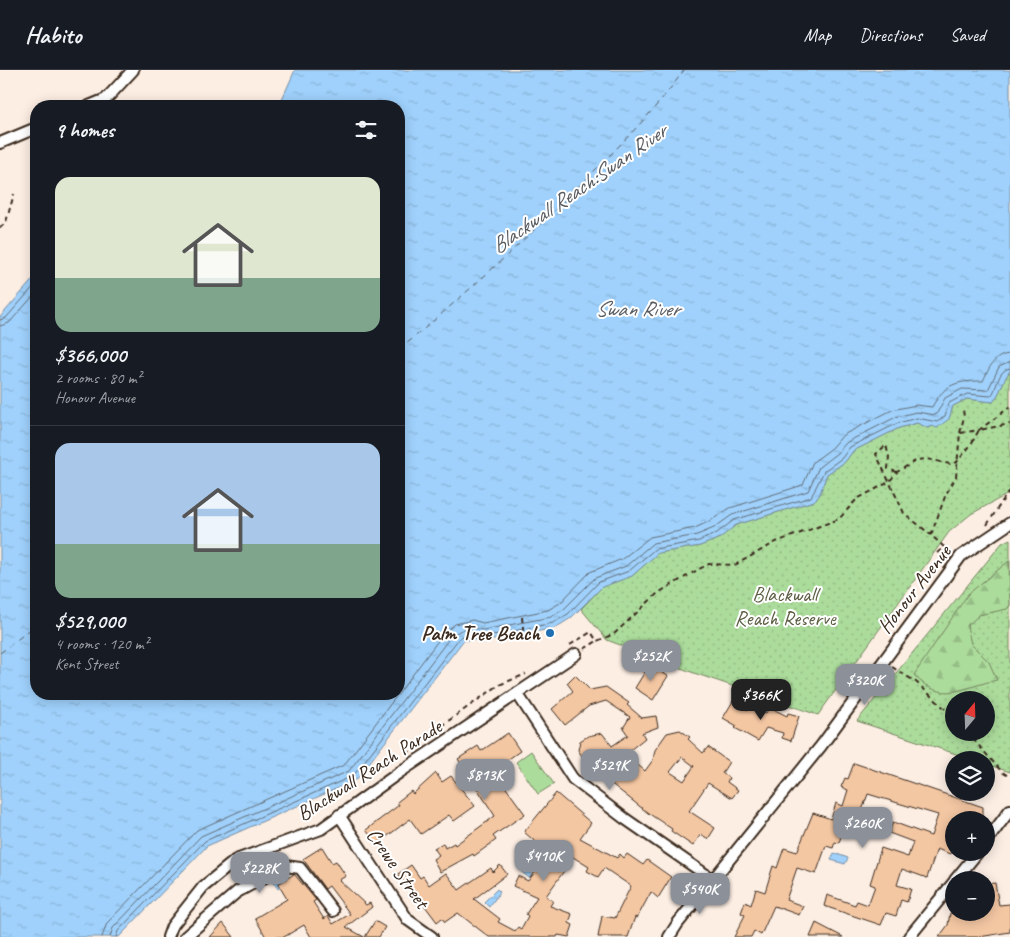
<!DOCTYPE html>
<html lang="en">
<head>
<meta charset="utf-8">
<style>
	:root { --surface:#171b24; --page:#242831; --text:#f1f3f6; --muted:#9ea1a6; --line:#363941; --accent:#8c9099 }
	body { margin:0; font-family:Caveat,sans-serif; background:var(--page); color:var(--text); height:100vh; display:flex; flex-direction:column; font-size:19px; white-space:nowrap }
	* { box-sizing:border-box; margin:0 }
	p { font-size:16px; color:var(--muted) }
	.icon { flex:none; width:28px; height:28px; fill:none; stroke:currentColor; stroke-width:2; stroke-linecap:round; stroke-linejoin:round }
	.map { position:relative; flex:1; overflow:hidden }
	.panel { position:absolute; left:30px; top:30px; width:375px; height:600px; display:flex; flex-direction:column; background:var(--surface); border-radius:20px; box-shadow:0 2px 12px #0003 }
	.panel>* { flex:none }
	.needle { width:32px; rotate:19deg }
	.tools { position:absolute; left:945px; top:621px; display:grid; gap:10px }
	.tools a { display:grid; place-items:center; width:50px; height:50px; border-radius:50%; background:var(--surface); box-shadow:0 2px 12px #0003; font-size:25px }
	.price { position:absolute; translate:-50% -42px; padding:0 11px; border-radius:10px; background:var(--accent); color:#fff; font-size:16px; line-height:32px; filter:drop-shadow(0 1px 2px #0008) }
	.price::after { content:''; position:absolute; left:50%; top:30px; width:15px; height:11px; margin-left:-8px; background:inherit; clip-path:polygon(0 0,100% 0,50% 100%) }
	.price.current { background:#222; color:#fff }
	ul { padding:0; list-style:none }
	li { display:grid; align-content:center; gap:10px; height:265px; padding:0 25px }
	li+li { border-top:1px solid var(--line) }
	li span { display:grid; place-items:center; height:155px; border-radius:15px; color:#555 }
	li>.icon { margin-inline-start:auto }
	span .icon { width:90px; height:90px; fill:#fffc; stroke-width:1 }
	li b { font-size:21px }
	h2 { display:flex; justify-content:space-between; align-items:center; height:60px; padding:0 25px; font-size:21px }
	header { display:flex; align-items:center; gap:30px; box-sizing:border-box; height:70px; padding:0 25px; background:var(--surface); border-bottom:1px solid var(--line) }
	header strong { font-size:24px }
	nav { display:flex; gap:28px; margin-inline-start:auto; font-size:18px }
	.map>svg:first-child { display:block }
	.grass { fill:url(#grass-dots); stroke:#74835d; fill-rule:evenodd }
	.forest { fill:url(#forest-firs); stroke:#74835d }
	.garden { fill:#acdc9c; stroke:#74835d }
	.water { fill:url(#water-ripples); stroke:#778ea3 }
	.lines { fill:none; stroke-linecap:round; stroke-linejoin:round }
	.shore { stroke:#636d77; stroke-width:1 }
	.ferry { stroke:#595c61; stroke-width:1; stroke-dasharray:6 5; stroke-linecap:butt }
	.building { fill:#f4c7a3; stroke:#3b2a1e; fill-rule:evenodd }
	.minor-casing { stroke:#3b2a1e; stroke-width:14 }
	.path { stroke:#3b2a1e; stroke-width:2; stroke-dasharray:5 4; stroke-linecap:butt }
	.minor { stroke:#fff; stroke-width:10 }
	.poi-dot { fill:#1f6fb2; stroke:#fff; stroke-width:2 }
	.labels { text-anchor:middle; stroke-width:4; stroke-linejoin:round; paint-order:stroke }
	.street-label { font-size:21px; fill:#3b2a1e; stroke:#fff }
	.park-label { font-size:21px; fill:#5d5f44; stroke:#fff }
	.poi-label { font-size:21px; font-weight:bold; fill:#3b2a1e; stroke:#fff; text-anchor:end }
	.water-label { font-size:22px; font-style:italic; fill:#595c61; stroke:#fff }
</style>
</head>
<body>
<header>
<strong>Habito</strong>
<nav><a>Map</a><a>Directions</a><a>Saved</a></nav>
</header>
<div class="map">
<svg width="1010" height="867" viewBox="0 0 1010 867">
	<defs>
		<pattern id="grass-dots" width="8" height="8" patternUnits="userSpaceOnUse" patternTransform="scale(1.25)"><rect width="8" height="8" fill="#acdc9c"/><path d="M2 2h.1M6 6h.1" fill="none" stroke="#95bd86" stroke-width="1.8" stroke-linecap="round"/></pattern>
		<pattern id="forest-firs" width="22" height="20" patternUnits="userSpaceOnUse" patternTransform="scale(1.25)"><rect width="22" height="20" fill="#acdc9c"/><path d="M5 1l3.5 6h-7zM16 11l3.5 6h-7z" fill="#95bd86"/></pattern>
		<pattern id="water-ripples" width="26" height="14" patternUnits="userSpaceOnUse" patternTransform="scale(1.25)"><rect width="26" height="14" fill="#9fd1fc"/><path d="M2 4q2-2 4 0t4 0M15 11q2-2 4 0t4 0" fill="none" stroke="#8ab4d8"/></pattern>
	</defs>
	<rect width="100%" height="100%" fill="#fceee3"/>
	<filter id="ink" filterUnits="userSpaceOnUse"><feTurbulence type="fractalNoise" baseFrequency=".02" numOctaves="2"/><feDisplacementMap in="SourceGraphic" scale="10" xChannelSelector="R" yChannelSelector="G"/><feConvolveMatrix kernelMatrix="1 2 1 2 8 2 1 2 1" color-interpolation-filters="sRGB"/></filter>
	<g filter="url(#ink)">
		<path class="grass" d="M1010 301V423L971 444 949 462 818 645 694 603 607 570 581 539 602 517 632 506 658 483 700 476 720 468 736 455 814 431 819 426 827 404 845 392 853 381 899 358 917 353 928 358 949 349 953 336 967 329 993 332C1002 321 1002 311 1010 301Z
			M1010 469V702L986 694V690H974L857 651 1002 473ZM954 630H986V662H954Z"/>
		<path class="forest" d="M1009 491 1010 535 1007 539 979 545 967 556 971 574 989 592 997 610C964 616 943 636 914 605L968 524Z"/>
		<path class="garden" d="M531 681 554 714 538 724 516 692Z"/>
		<path class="water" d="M295 0H1010V301C1002 311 1002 321 993 332L967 329 953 336 949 349 937 358 932 356 928 358 917 353 899 358 853 381 845 392 827 404 819 426 814 431 736 455 720 468 700 476 658 483 632 506 602 517 571 548 555 558 483 572 473 569 463 571 356 710 207 776 119 867H0V247L36 206V624H399V36H279Z
			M834 783 848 788 845 794 831 790Z
			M533 789 537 792 529 801 532 804 529 808 522 802Z
			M282 801 289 811 278 819 271 809Z
			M497 819 500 822 489 837 484 832Z"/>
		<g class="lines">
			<path class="shore" d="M0 250 6 248 36 214
				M0 256 9 253 36 223
				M399 623 443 564 455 554 472 550 483 553 548 540 560 533 590 502 622 489 650 467 695 458 710 451 730 438 803 415 813 392 832 378 843 365 892 340 916 335 932 337C945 313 957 311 983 311 989 299 993 285 1010 284
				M102 867 107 853 197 760 344 695 398 624
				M110 867 113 858 201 766 349 701 448 570C458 559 468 556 483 560L551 547 564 539 595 508 626 496 653 473 697 465 714 458 732 445 808 421 819 397 837 383 847 372 896 347 916 342 936 345 945 328 962 319 988 320 999 297 1010 292
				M116 867 118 861 205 771 353 706 460 567 472 564 483 567 553 553 568 544 599 512 629 501 655 479 699 471 717 463 734 450 811 427 824 401 842 388 850 377 898 353 917 348 937 352 945 346 949 333 967 324 991 326C998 318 997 300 1010 298"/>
			<path class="ferry" d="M399 280C460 229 520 175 577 118 614 81 653 44 684 0
				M0 583 36 555"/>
		</g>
		<path class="building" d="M649 595 668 606 653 630 635 618Z
			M575 605 590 620 606 617 629 633 627 635 642 648 656 646 658 657 642 663 645 668 625 684 645 701 653 690 655 680 667 663 680 660 690 667 688 669 703 683 708 677 729 692 722 703 729 708 727 712 738 720 732 728 708 713 689 741 715 758 708 769 701 764 693 776 671 761 672 759 648 743 599 704 587 687 584 689 578 680 580 671 588 666 602 663 612 676 628 665 623 658 630 647 606 631 589 636 565 655 552 639 573 621 567 613ZM682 687 694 696 684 711 670 702Z
			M733 631 748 640 752 634 766 643 769 637 787 646 788 643 799 646 791 671 782 668 783 663 766 658 758 671 735 658 737 656 723 648Z
			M508 663 520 681 493 700 525 744 493 766 496 770 474 786 473 784 440 802 433 789 439 785 434 778 443 773 445 778 454 773 455 775 495 746 458 689 478 676 481 681Z
			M854 693 983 737V748L976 746 975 750 954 748 949 762 954 764V773L950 784 937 779 927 808 902 799 897 815 911 819 907 832 901 830 896 846 886 843 881 855 824 836 827 825 855 835 857 831 868 835 875 816 870 814 881 778 908 787 913 772 889 763 893 752 931 766 938 745 868 724 858 751 847 747 839 773 835 772 833 778 826 776 816 804 797 798 786 830 803 836 799 845 774 836 761 865 754 861 751 867H734L745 845 741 843 745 832 751 835 756 819 765 822 773 796 777 798 784 778 797 782 813 743 831 749 836 733 843 736 848 720 841 717 845 708 848 709Z
			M436 703 442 712 451 706 475 736 454 751 449 745 421 764 410 749 377 774 366 760 399 735 397 732 411 721 413 724Z
			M556 723 591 753 580 768 617 788 620 784 624 788 627 784 643 795 647 790 671 807 658 828 651 822 637 848 635 847 628 867H598L602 846 615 848 631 816 604 798 598 807 587 801 589 797 565 782 556 796 564 801 546 826 553 831 550 836 572 844 569 853 573 855 569 867 558 865 557 867H489L458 843 445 852 442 848 437 852 422 832 419 833 398 804 411 795 420 808 423 806 429 815 446 803 459 820 491 798 493 802 500 795 507 804 474 829 500 849 498 852 515 861 518 857 521 859 528 846 526 844 537 827 513 816 518 806 528 811 541 794 538 791 546 781 524 762Z
			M322 777 332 793 336 791 346 806 339 810 366 835 370 833 372 837 346 857 364 867H311L304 855 284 867H266L255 848 287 829 278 814 294 804 316 830 313 832 324 849 328 846 333 854 350 844 329 816 325 819 303 789Z
			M995 813 999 835 1010 834V862L979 867H939L948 855 950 843 988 842 986 814Z
			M375 851 385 857 379 867H365Z
			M223 853 234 867H210Z
			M816 853 843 867H810Z"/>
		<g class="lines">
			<defs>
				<path id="minor" d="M89 36 106 29 133 0
					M0 73 36 58
					M517 623 573 709 624 748 712 809
					M339 745 408 850 432 867
					M986 772 1010 740
					M955 810 978 782
					M168 867 172 856 203 817 236 790 321 759 400 702 576 584
					M185 867 237 822 285 796 300 798 333 841
					M669 867 678 853 821 676 961 486 1010 453
					M909 867 954 812"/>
			</defs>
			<use href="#minor" class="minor-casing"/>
			<path class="path" d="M0 158 6 152 14 124
				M960 363 964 347 963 339
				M897 402 888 399 889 387 886 375 876 384 904 443 931 465
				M987 455 1010 419
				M937 483 944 477 931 465 946 424 956 407 960 363 979 360 1010 337
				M522 547 524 568
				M570 575 591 562 597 571 614 564 658 523 699 499 709 494 735 495 776 472 839 449 857 429 889 412 897 402 917 390 927 389 950 394 957 392 970 376 979 360 1010 354
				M584 579 597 571
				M892 597 916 612 954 647
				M967 662 1002 702 1010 707
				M407 685 417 673 499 615 526 604"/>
			<use href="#minor" class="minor"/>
		</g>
	</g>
	<circle class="poi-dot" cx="550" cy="563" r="5"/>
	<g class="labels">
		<g class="street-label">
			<text transform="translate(914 519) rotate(-52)" y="7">Honour Avenue</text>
			<text transform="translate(369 700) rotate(-33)" y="7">Blackwall Reach Parade</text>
			<text transform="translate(398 798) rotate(55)" y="7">Crewe Street</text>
		</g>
		<g class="park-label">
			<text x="785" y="531">Blackwall<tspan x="785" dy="24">Reach Reserve</tspan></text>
		</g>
		<g class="poi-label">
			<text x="540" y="570">Palm Tree Beach</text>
		</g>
		<g class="water-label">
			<text transform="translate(578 118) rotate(-35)" y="8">Blackwall Reach:Swan River</text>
			<text x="637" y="246">Swan River</text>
		</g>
	</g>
</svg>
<div class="tools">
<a><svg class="needle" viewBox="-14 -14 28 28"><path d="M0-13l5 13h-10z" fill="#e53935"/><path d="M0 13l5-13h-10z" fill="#9ea1a6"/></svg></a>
<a><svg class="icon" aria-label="layers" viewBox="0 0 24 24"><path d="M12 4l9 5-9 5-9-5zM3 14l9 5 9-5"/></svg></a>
<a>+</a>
<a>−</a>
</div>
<b class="price" style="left:651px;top:612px">$252K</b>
<b class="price" style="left:865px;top:636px">$320K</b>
<b class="price current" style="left:761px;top:651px">$366K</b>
<b class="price" style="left:610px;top:721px">$529K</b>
<b class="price" style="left:485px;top:731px">$813K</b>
<b class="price" style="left:863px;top:779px">$260K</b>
<b class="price" style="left:544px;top:812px">$410K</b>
<b class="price" style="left:260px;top:824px">$228K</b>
<b class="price" style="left:700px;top:845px">$540K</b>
<section class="panel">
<h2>9 homes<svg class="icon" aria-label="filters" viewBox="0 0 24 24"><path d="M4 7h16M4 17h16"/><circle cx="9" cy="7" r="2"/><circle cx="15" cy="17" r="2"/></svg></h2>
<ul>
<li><span style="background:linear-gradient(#dfe7d0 65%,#7fa58c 0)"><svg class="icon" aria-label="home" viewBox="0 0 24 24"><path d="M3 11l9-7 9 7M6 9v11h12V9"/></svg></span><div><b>$366,000</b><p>2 rooms · 80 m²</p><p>Honour Avenue</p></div></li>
<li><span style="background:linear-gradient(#a9c7e8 65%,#7fa58c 0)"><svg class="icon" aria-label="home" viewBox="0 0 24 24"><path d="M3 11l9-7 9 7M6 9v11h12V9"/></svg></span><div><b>$529,000</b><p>4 rooms · 120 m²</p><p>Kent Street</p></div></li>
</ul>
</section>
</div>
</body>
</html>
